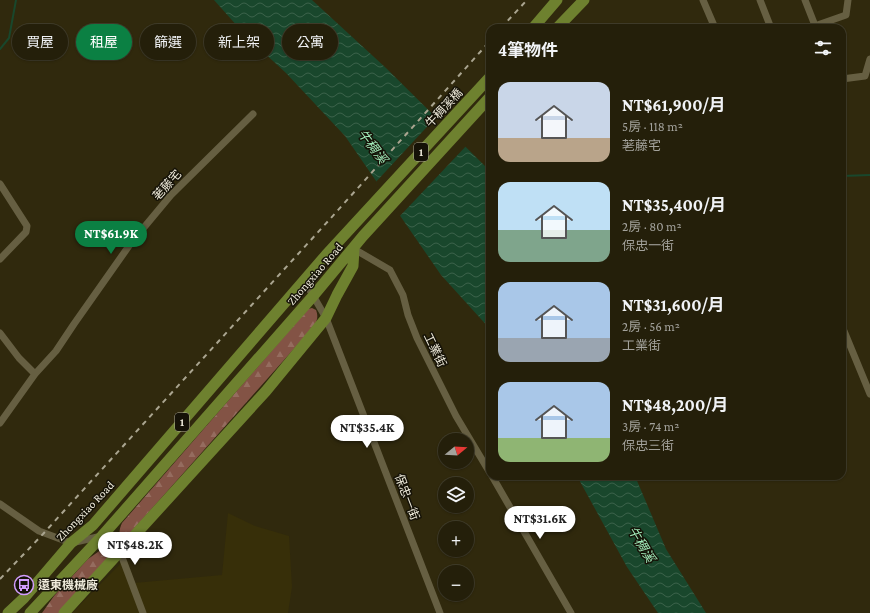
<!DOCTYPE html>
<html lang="zh-TW">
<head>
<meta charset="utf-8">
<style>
	:root { --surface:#241f0a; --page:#2c2713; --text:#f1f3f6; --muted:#a3a29c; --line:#413d2b; --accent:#0b8043 }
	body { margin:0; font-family:"Crimson Pro","Noto Sans TC",serif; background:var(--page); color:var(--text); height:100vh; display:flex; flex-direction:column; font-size:15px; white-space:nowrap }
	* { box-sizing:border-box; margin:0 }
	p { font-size:13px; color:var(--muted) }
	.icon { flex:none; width:22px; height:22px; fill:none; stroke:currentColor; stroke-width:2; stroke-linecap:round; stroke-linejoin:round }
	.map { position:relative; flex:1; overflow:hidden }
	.panel { position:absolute; left:486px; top:24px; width:360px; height:456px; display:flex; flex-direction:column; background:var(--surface); border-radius:12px; box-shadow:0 1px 3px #0004,0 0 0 1px var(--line) }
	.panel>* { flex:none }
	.guide { position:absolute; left:12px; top:24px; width:380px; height:36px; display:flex; gap:8px }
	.needle { width:26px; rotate:72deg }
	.buttons { position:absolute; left:438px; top:433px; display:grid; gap:8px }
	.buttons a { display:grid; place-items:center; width:36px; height:36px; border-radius:50%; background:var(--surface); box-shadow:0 1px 3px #0004,0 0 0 1px var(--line); font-size:20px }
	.price { position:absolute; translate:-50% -34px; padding:0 9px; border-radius:14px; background:#fff; color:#222; font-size:13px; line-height:26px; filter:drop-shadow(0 1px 2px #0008) }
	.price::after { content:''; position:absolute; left:50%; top:24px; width:12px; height:9px; margin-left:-6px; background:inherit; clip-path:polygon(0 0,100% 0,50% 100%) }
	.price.active { background:var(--accent); color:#fff }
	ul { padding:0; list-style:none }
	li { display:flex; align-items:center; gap:12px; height:100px; padding:0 12px }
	li span { display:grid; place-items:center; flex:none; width:112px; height:80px; border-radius:12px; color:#555 }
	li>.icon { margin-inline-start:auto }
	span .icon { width:48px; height:48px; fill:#fffc; stroke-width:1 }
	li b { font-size:17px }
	h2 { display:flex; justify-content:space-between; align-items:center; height:48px; padding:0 12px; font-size:17px }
	.tag { padding:0 14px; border-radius:18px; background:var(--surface); box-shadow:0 1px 3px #0004,0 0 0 1px var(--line); font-size:14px; line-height:36px }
	.tag.active { background:var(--accent); color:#fff }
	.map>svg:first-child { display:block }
	.built { fill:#372f09 }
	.forest { fill:url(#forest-firs) }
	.water { fill:url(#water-waves) }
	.pier { fill:#30290d }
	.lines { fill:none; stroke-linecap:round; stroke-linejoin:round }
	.stream { stroke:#19472c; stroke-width:2 }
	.street { stroke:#665f42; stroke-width:7 }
	.primary { stroke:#6e812f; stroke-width:11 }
	.rail { stroke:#aaa590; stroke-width:2; stroke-dasharray:5 5; stroke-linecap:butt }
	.labels { text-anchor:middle; stroke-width:3; stroke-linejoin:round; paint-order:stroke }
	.shield { fill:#151207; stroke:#aeaa9b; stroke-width:1 }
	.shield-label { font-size:11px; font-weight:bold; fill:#efebdb }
	.street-label { font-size:12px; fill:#efebdb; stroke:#151207 }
	.poi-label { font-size:12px; font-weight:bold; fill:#efebdb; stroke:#151207; text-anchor:start }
	.water-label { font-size:13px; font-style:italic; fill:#a2ecbb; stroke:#151207 }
</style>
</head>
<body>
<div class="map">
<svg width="870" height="613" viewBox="0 0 870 613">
	<defs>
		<pattern id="forest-firs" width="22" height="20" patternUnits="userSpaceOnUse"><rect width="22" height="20" fill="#835345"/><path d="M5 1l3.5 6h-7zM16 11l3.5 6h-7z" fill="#956c5f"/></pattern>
		<pattern id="water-waves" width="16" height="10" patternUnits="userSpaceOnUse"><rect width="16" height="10" fill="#19472c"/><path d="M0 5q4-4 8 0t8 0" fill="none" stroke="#3b624a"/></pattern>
	</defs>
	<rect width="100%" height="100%" fill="#30290d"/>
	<path class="built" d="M228 513 255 526 289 536 292 587 288 613H72L125 559 134 583 222 575Z"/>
	<path class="forest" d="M312 308 316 310C320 320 314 326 308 333L123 541C118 535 119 530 122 523L308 309Z
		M105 547 113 549 112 553 59 613H42L54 596 88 559Z"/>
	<path class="water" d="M214 0H312L386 68 490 171V329L441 275 345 136 286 73 247 37Z
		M577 476H635L666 549 706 613H658L627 567Z"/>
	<path class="pier" d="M437 116 467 145 399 217 375 183Z"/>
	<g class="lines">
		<path class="stream" d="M0 49 9 38 16 0
			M842 176 870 175"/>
		<path class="street" d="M703 0 715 28
			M760 0 771 28
			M805 0 816 28
			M809 28 846 15 848 0
			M842 79 865 76 870 59
			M0 184 27 226 26 232 0 259
			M354 249 390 270 403 295 408 315 417 338 456 416 490 473
			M304 280 326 318 440 613
			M842 326 870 394
			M0 333 19 358 35 374
			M0 423 35 374 56 351 74 324 131 243 171 195 253 114
			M492 476 571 613
			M0 504 39 531 71 543 102 536 120 552 143 613"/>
		<path class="primary" d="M533 28 557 0
			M557 28 584 0
			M8 613 24 598 71 543 93 525 326 255 490 77
			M30 613 102 536 314 295 363 236 490 97
			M64 613 266 391 326 318 337 295 353 266 354 249"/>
		<path class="rail" d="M501 28 527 0
			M0 579 43 534 330 219 490 41"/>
	</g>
	<defs>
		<symbol id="bus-ring" viewBox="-11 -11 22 22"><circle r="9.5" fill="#151207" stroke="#d29dfd" stroke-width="1.5"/><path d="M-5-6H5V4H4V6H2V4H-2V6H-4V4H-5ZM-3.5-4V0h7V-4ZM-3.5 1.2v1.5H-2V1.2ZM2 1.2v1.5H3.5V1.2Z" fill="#d29dfd"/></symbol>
	</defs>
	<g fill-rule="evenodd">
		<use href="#bus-ring" x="13" y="574" width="22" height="22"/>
	</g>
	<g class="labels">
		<g class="shield">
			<rect x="414" y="143" width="14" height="18" rx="3"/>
			<rect x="175" y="413" width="14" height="18" rx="3"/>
		</g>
		<g class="shield-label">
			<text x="421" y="156">1</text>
			<text x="182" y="426">1</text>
		</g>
		<g class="street-label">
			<text transform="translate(444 108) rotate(-47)" y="4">牛稠溪橋</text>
			<text transform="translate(167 185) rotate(-48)" y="4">荖藤宅</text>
			<text transform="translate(315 274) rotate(-49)" y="4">Zhongxiao Road</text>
			<text transform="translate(435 350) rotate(64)" y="4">工業街</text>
			<text transform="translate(407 497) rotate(69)" y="4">保忠一街</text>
			<text transform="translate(85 511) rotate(-46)" y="4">Zhongxiao Road</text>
		</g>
		<g class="poi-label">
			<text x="38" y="589">遠東機械廠</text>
		</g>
		<g class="water-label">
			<text transform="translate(373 146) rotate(53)" y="5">牛稠溪</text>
			<text transform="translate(642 544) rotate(59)" y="5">牛稠溪</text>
		</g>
	</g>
</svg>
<div class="buttons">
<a><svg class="needle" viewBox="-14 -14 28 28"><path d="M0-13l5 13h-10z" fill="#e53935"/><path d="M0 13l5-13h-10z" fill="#a3a29c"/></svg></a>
<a><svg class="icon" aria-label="layers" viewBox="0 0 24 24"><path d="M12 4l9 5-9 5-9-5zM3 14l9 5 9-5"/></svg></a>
<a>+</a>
<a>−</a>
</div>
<b class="price active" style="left:111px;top:255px">NT$61.9K</b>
<b class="price" style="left:367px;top:449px">NT$35.4K</b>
<b class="price" style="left:540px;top:540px">NT$31.6K</b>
<b class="price" style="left:135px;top:566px">NT$48.2K</b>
<div class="guide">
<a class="tag">買屋</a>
<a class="tag active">租屋</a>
<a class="tag">篩選</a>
<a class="tag">新上架</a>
<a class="tag">公寓</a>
</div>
<section class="panel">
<h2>4筆物件<svg class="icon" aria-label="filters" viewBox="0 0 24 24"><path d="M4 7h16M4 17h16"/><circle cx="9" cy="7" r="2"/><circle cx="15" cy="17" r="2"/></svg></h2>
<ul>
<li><span style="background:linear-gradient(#c9d6e8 70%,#b9a48a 0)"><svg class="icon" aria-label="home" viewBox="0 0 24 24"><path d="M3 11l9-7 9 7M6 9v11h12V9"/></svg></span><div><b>NT$61,900/月</b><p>5房 · 118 m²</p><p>荖藤宅</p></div></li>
<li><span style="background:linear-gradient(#bfe0f5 60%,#7fa58c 0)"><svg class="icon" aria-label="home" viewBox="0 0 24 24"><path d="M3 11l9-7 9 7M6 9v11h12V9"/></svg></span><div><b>NT$35,400/月</b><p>2房 · 80 m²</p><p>保忠一街</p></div></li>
<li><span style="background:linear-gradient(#a9c7e8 70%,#9aa5b1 0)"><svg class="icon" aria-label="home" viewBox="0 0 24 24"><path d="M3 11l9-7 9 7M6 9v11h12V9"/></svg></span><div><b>NT$31,600/月</b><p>2房 · 56 m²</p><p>工業街</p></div></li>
<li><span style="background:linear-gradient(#a9c7e8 70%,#8fb573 0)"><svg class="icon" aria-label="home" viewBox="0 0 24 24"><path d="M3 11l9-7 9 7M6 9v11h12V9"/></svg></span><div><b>NT$48,200/月</b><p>3房 · 74 m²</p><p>保忠三街</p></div></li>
</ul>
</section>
</div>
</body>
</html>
